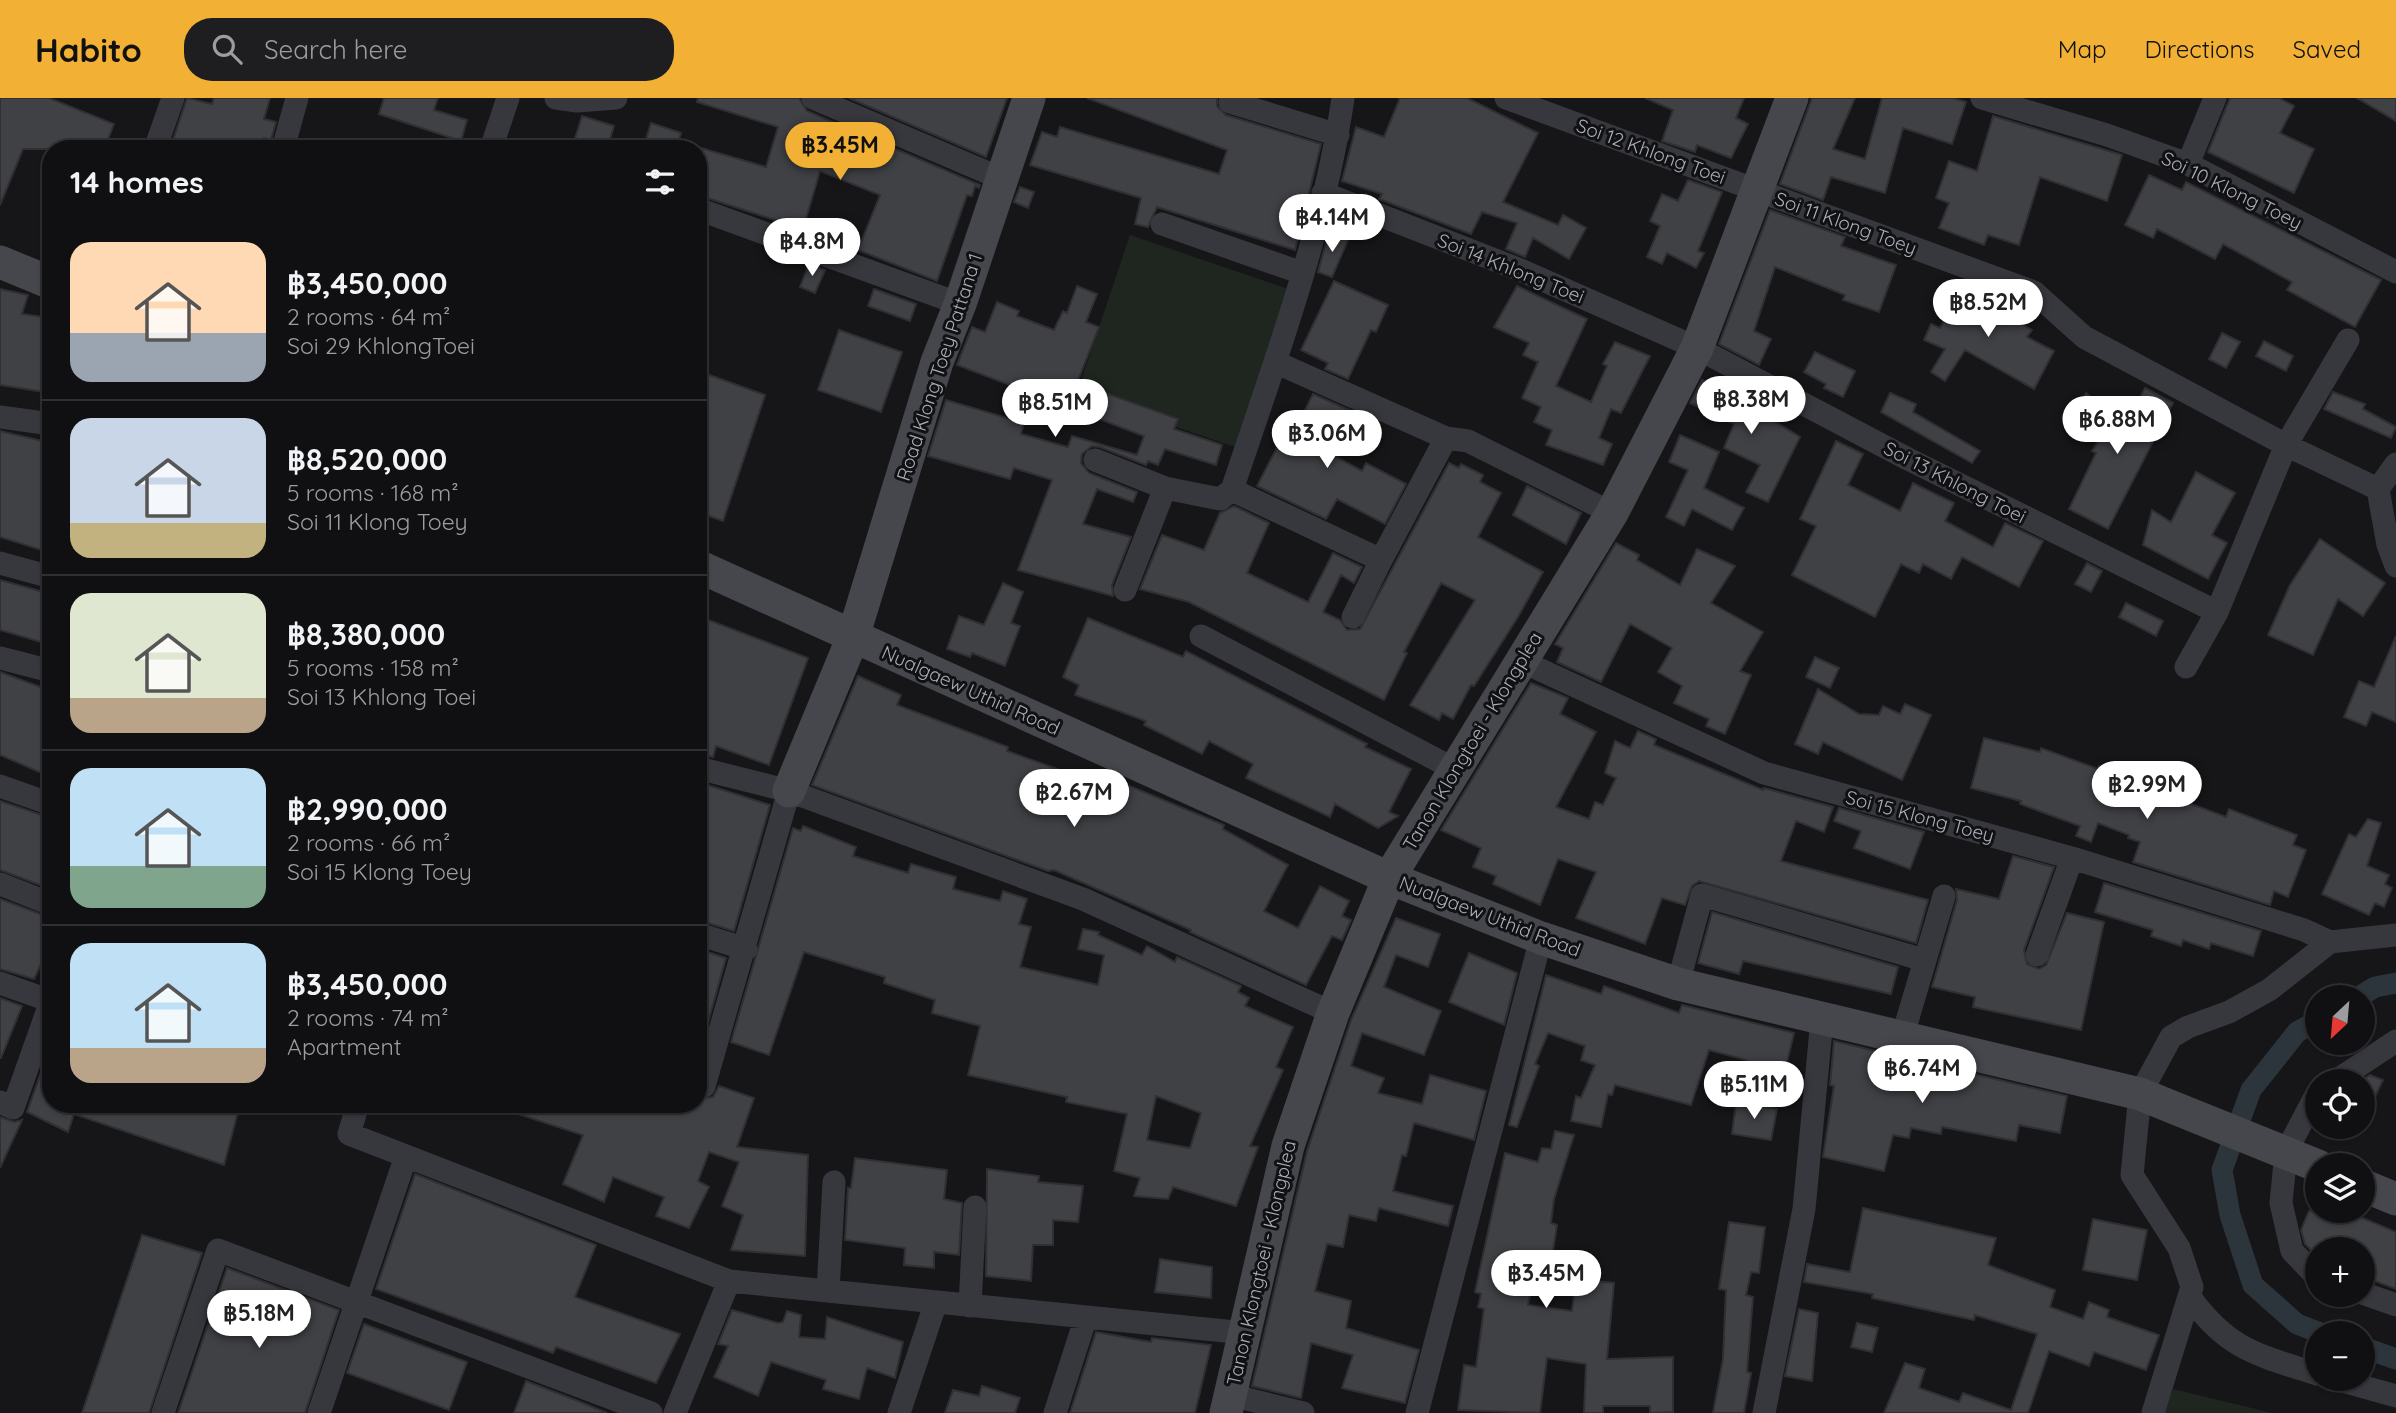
<!DOCTYPE html>
<html lang="en">
<head>
<meta charset="utf-8">
<style>
	:root { --surface:#101012; --page:#1e1e20; --text:#f1f3f6; --muted:#9c9d9f; --line:#303032; --accent:#f2b134 }
	body { margin:0; font-family:Quicksand,sans-serif; background:var(--page); color:var(--text); height:100vh; display:flex; flex-direction:column; font-size:26px; white-space:nowrap }
	* { box-sizing:border-box; margin:0 }
	p { font-size:23px; color:var(--muted) }
	.icon { flex:none; width:38px; height:38px; fill:none; stroke:currentColor; stroke-width:2; stroke-linecap:round; stroke-linejoin:round }
	.map { position:relative; flex:1; overflow:hidden }
	.drawer { position:absolute; left:42px; top:42px; width:665px; height:973px; display:flex; flex-direction:column; background:var(--surface); border-radius:28px; box-shadow:0 2px 5px #0004,0 0 0 2px var(--line) }
	.drawer>* { flex:none }
	.needle { width:46px; rotate:206deg }
	.fabs { position:absolute; left:2305px; top:887px; display:grid; gap:14px }
	.fabs a { display:grid; place-items:center; width:70px; height:70px; border-radius:50%; background:var(--surface); box-shadow:0 2px 5px #0004,0 0 0 2px var(--line); font-size:35px }
	.price { position:absolute; translate:-50% -60px; padding:0 16px; border-radius:24px; background:#fff; color:#222; font-size:23px; line-height:46px; filter:drop-shadow(0 2px 4px #0008) }
	.price::after { content:''; position:absolute; left:50%; top:42px; width:21px; height:16px; margin-left:-10px; background:inherit; clip-path:polygon(0 0,100% 0,50% 100%) }
	.price.active { background:var(--accent); color:#111 }
	ul { padding:0; list-style:none }
	li { display:flex; align-items:center; gap:21px; height:175px; padding:0 28px }
	li+li { border-top:2px solid var(--line) }
	li span { display:grid; place-items:center; flex:none; width:196px; height:140px; border-radius:21px; color:#555 }
	li>.icon { margin-inline-start:auto }
	span .icon { width:84px; height:84px; fill:#fffc; stroke-width:1 }
	li b { font-size:30px }
	h2 { display:flex; justify-content:space-between; align-items:center; height:84px; padding:0 28px; font-size:30px }
	header { display:flex; align-items:center; gap:42px; box-sizing:border-box; height:98px; padding:0 35px; background:var(--accent); color:#111 }
	header strong { font-size:33px }
	nav { display:flex; gap:38px; margin-inline-start:auto; font-size:24px }
	.search { width:490px; height:63px; background:var(--page); display:flex; align-items:center; gap:18px; box-sizing:border-box; padding:0 24px; border-radius:28px; color:var(--muted); font-size:26px }
	.map>svg:first-child { display:block }
	.green { fill:#1e261f }
	.lines { fill:none; stroke-linecap:round; stroke-linejoin:round }
	.canal { stroke:#2c353c; stroke-width:21 }
	.building { fill:#404145; stroke:#303034; stroke-width:2; fill-rule:evenodd }
	.street { stroke:#37383d; stroke-width:23 }
	.secondary { stroke:#45474d; stroke-width:33 }
	.labels { text-anchor:middle; stroke-width:6; stroke-linejoin:round; paint-order:stroke }
	.street-label { font-size:19px; fill:#a8adb8; stroke:#111113 }
</style>
</head>
<body>
<header>
<strong>Habito</strong>
<div class="search"><svg class="icon" aria-label="search" viewBox="0 0 24 24"><circle cx="10" cy="10" r="6"/><path d="M15 15l6 6"/></svg>Search here</div>
<nav><a>Map</a><a>Directions</a><a>Saved</a></nav>
</header>
<div class="map">
<svg width="2396" height="1315" viewBox="0 0 2396 1315">
	<rect width="100%" height="100%" fill="#161618"/>
	<path class="green" d="M1130 137 1288 191 1235 349 1077 295Z
		M2173 1291 2272 1315H2163Z"/>
	<g class="lines">
		<path class="canal" d="M2357 900 2375 889 2396 885
			M2317 923 2297 934 2251 992 2222 1072 2230 1117 2253 1187 2297 1226 2323 1236
			M2362 1249 2396 1261"/>
	</g>
	<path class="building" d="M0 0H49L114 26 104 51H23L0 107Z
		M187 0 212 6 214 0H270L264 21 276 24 271 42 264 40 261 51H170Z
		M384 0H438L434 12 467 22 461 43 379 16Z
		M698 0H799L807 13 980 87 979 90 975 88 972 98 967 97 937 183 858 152 880 97 820 73 803 131 698 97V49L766 69 778 29 697 4Z
		M849 0H1007L986 59Z
		M1087 0H1217V8L1226 17 1321 46 1295 152 1157 109 1148 129 1135 126 1141 100 1030 67 1042 34 1057 39 1060 29 1219 76 1227 52Z
		M1400 0H1467L1538 35 1503 104 1558 127 1563 117 1586 130 1569 161 1533 140 1525 159 1506 151 1517 125 1482 114 1471 136 1379 101 1382 96 1342 83 1356 29 1384 39Z
		M1645 0H1744L1736 20 1748 26 1731 60 1697 47 1695 54 1662 43 1673 12Z
		M1812 0H1855L1833 51 1865 61 1882 0H1953L1966 4 1952 46 1903 30 1885 95 1831 79 1823 102 1780 86Z
		M2230 0H2279L2294 8 2280 35 2314 51 2294 95 2208 54Z
		M2357 0H2396V23Z
		M582 18 614 28 607 51H586L573 47Z
		M1993 18 2122 57 2107 103 2040 79 2019 147 1988 137 1984 147 1939 130 1949 105 1936 100 1949 63 1977 73Z
		M651 25 681 35 676 51H643Z
		M2149 77 2182 92 2186 84 2381 182 2355 229 2287 192 2292 184 2223 146 2215 161 2157 131 2153 140 2125 127Z
		M1688 82 1722 94 1698 153 1704 155 1696 170 1667 155 1662 166 1647 159 1660 128 1650 123 1662 96 1678 103Z
		M1020 89 1034 94 1028 110 1014 104Z
		M1770 112 1845 139 1841 148 1896 167 1879 214 1843 202 1845 197 1775 169 1754 233 1771 241 1759 267 1719 246Z
		M1329 134 1348 142 1332 179 1318 174Z
		M809 166 825 172 815 195 800 189Z
		M1334 183 1388 207 1376 234 1371 232 1348 281 1325 271 1328 265 1301 252Z
		M1967 184 1993 194 1988 206 2032 232 2027 239 2054 253 2034 291 1965 252 1945 283 1931 274 1945 251 1924 242 1931 226 1940 230 1951 210 1954 212Z
		M1077 188 1097 196 1086 224 1099 229 1077 285 1178 321 1174 331 1222 347 1216 367 1165 351 1158 367 1148 363 1146 367 1100 349 1092 348 1082 356 1081 365 1089 375 1137 394 1133 404 1097 391 1083 426 1131 439 1112 487 1113 498 1018 472 1052 382 1014 370 1010 381 928 358 946 302 1024 325 1021 336 1068 349 1072 338 1137 357 1144 338 957 267 972 229 985 234 997 204 1019 213 1017 218 1054 232 1063 213 1067 215Z
		M1517 188 1587 221 1556 288 1591 304 1607 268 1603 266 1615 244 1650 258 1621 315 1611 311 1599 340 1612 346 1603 367 1546 347 1552 332 1534 324 1541 309 1522 300 1538 264 1523 257 1529 245 1494 229Z
		M0 191 28 197 22 216 51 220V295L0 287Z
		M874 191 916 206 910 223 868 208Z
		M839 232 902 254 881 314 818 292Z
		M2222 235 2240 244 2226 270 2209 261Z
		M2264 243 2293 258 2286 273 2256 258Z
		M1815 254 1855 273 1843 299 1824 290 1826 286 1804 274Z
		M698 273 765 297 723 423 698 414Z
		M1702 282 1772 314 1769 320 1800 339 1768 404 1746 394 1760 367 1724 350 1734 326 1690 305Z
		M2145 290 2173 305 2108 431 2069 411 2096 355 2092 353 2106 330 2076 315 2086 295 2124 330Z
		M2333 294 2365 306 2363 311 2396 329 2391 340 2324 311Z
		M1890 295 1916 306 1913 314 1980 353 1972 365 1881 314Z
		M1313 296 1349 312 1329 355 1362 373 1366 365 1406 386 1385 426 1337 401 1326 421 1257 388 1282 340 1296 347 1311 318 1304 314Z
		M0 333 51 345V455L0 439Z
		M1680 337 1719 354 1704 390 1744 410 1732 432 1692 411 1684 428 1666 419 1688 372 1669 364Z
		M1836 343 1863 356 1848 387 1900 413 1913 385 1954 405 1945 423 1993 449 2005 425 2043 443 2019 489 1962 459 1951 481 1923 466 1919 475 1901 466 1875 519 1792 477 1816 428 1800 421Z
		M1449 365 1459 370 1461 366 1483 377 1480 384 1501 395 1478 439 1543 474 1518 519 1474 588 1471 587 1453 621 1442 615 1439 622 1410 607 1475 502 1441 485 1404 554 1407 555 1384 602 1189 504 1140 491 1162 437 1204 452 1220 415 1234 408 1269 425 1247 475 1308 504 1333 455 1362 469 1354 485 1341 477 1323 514 1340 522 1347 532 1360 531Z
		M2196 374 2235 395 2212 437 2227 445 2208 481 2143 447 2152 412 2171 424Z
		M1527 388 1581 415 1566 446 1513 417Z
		M2320 441 2385 485 2363 518 2338 501 2313 557 2268 537 2290 487Z
		M1616 445 1639 457 1637 462 1680 487 1697 451 1735 468 1711 505 1763 534 1740 573 1751 577 1725 636 1706 628 1709 621 1674 605 1682 588 1658 574 1672 550 1630 526 1601 584 1557 564 1563 550 1555 546Z
		M2087 465 2102 473 2091 494 2075 486Z
		M0 482 51 496V547L0 532Z
		M1003 485 1023 494 1011 525 1020 528 1005 568 972 555 970 559 947 551 959 518 984 527Z
		M2126 505 2163 523 2156 538 2119 519Z
		M698 518 808 560 769 667 716 648 713 659 698 656Z
		M1088 520 1183 559 1186 553 1367 646 1365 649 1411 671 1389 714 1398 718 1378 730 1335 706 1330 719 1246 680 1253 666 1209 643 1202 656 1144 627 1146 623 1075 597 1079 587 1063 579Z
		M2396 538V624L2372 614 2366 628 2344 619 2359 583 2374 589Z
		M1815 559 1839 570 1830 590 1806 579Z
		M0 574 51 593V679L0 657Z
		M858 578 901 597 897 607 1008 649 1007 653 1116 692 1120 684 1224 727 1223 731 1288 767 1264 813 1298 830 1320 788 1349 803 1342 818 1351 822 1342 842 1332 838 1306 887 1190 834 1191 832 1054 772 1048 773 812 687Z
		M1531 585 1568 600 1560 616 1596 634 1556 709 1589 721 1595 704 1603 707 1616 680 1605 675 1615 643 1630 650 1638 633 1656 641 1654 647 1763 692 1764 690 1833 709 1824 734 1796 723 1781 763 1928 802 1916 845 1699 783 1692 788 1685 807 1662 800 1645 846 1576 820 1596 774 1558 761 1540 807 1493 786 1496 778 1473 769 1481 750 1441 732Z
		M1818 591 1859 616 1879 617 1883 608 1900 616 1905 606 1931 617 1902 682 1823 644 1818 656 1795 646Z
		M1984 640 2040 654 2041 650 2098 671 2099 668 2128 678 2127 682 2226 719 2229 711 2297 737 2293 747 2306 752 2288 799 2274 793 2270 807 2133 764 2140 744 2128 740 2129 737 2098 725 2091 744 2076 738 2080 728 2020 706 2021 703 1971 690Z
		M698 684 770 707 734 833 698 822Z
		M0 703 51 720V791L0 772Z
		M1839 710 1924 734 1910 771 1854 750 1861 733 1834 723Z
		M2368 721 2381 725 2367 768 2389 777 2385 786 2392 790 2384 809 2375 805 2369 817 2322 796 2349 736 2356 739Z
		M803 728 856 749 853 758 908 775 911 766 956 779 953 791 1000 803 1003 793 1027 801 1019 826 1031 829 1020 869 1098 887 1104 857 1078 851 1083 831 1099 834 1098 837 1142 857 1147 848 1175 864 1177 859 1241 888 1238 894 1249 900 1245 908 1293 929 1276 969 1283 972 1250 1048 1258 1049 1236 1108 1173 1089 1168 1101 1134 1098 1140 1080 1114 1073 1127 1016 1066 1004 1067 999 968 977 980 928 932 915 935 902 884 885 885 879 804 854 769 957 731 944 793 730 801 733ZM1156 998 1201 1015 1190 1050 1147 1042Z
		M2013 758 2054 769 2024 852 2027 866 2039 871 2046 867 2067 815 2104 824 2081 932 1973 909 1975 899 1932 889 1957 802 1956 791 1999 801Z
		M2104 785 2261 833 2253 858 2211 845 2209 851 2183 842 2181 848 2151 838 2153 832 2095 814Z
		M0 801 51 820V844L34 881 0 871Z
		M1712 814 1898 869 1891 896 1743 863 1739 876 1698 865Z
		M1396 820 1440 836 1428 869 1396 857 1384 889 1441 913 1424 957 1362 935 1351 968 1384 980 1378 995 1422 1006 1430 977 1486 993 1474 1042 1414 1025 1406 1058 1402 1057 1393 1093 1453 1108 1448 1128 1379 1110 1376 1123 1349 1117 1343 1149 1327 1146 1315 1193 1351 1203 1346 1230 1419 1252 1405 1305 1342 1290 1353 1257 1311 1245 1301 1300 1252 1288 1307 1053 1351 922Z
		M698 851 726 860 705 935 698 933Z
		M1469 855 1517 875 1504 927 1449 904Z
		M1546 877 1601 896 1604 888 1679 915 1682 907 1794 935 1784 977 1745 968 1746 962 1709 952 1691 1007 1615 987 1612 997 1608 996 1601 1029 1571 1023 1576 998 1581 1000 1595 967 1581 962 1585 948 1548 935 1535 966 1539 968 1517 1029 1509 1027Z
		M0 900 22 908 1 960H0Z
		M1834 943 1892 957 1890 962 1931 970 1932 966 2067 998 2060 1035 2019 1027 2016 1043 1942 1029 1941 1036 1911 1030 1909 1040 1893 1037 1884 1073 1823 1059 1834 988 1830 987Z
		M51 946V1006H240L224 1067 74 1016 68 1034 27 1014Z
		M2370 977 2383 982 2362 1025V982Z
		M719 988 754 1000 737 1049 808 1057 805 1158 731 1152 743 1117 722 1108 739 1064 709 1054 698 1083 709 1089 689 1130 656 1118 664 1099 613 1079 604 1104 563 1086 583 1037 500 1010V1006H698V1001L713 999Z
		M1736 1005 1777 1011 1771 1042 1732 1036Z
		M0 1019 14 1024 22 1022 0 1070Z
		M1555 1033 1574 1037 1554 1101 1551 1125 1557 1127 1552 1159 1538 1156 1528 1207 1572 1213 1576 1181 1614 1185 1607 1261 1673 1259V1314L1650 1315V1308H1603V1315H1584L1586 1266 1547 1260 1540 1315 1458 1312 1464 1267 1476 1269 1484 1211 1478 1209 1481 1196 1475 1194 1505 1055 1538 1064 1542 1050 1551 1051Z
		M855 1060 947 1072 944 1101 962 1105 959 1157 934 1154V1170L904 1167 905 1150 845 1142 848 1090H851Z
		M987 1071 1039 1078 1038 1084 1083 1088 1078 1124 1053 1122V1147H1033L1031 1183 986 1178Z
		M415 1076 596 1147 575 1199 680 1236 656 1285 556 1249 553 1255 376 1191Z
		M1863 1110 1996 1140 1988 1167 2055 1192 2050 1209 2083 1221 2089 1204 2109 1212 2107 1219 2159 1237 2146 1272 2094 1254 2089 1268 2049 1253 2028 1315H1884L1905 1265 1925 1271 1919 1290 1959 1304 1963 1295 2011 1312 2037 1236 1975 1217 1974 1222 1872 1200 1873 1196 1804 1184 1807 1166 1850 1174Z
		M2309 1113H2346L2396 1134V1191L2362 1178V1152H2348L2330 1144 2327 1152H2317L2316 1157 2305 1146 2301 1132Z
		M2093 1121 2147 1132 2137 1182 2083 1172Z
		M1729 1124 1765 1129 1759 1175 1751 1174 1746 1197 1753 1199 1747 1274 1751 1275 1744 1315H1713L1723 1261 1726 1192 1719 1191Z
		M142 1137 202 1155 149 1315H82Z
		M1160 1161 1212 1169 1211 1200 1155 1194Z
		M227 1170 339 1212 305 1315H178Z
		M1799 1211 1818 1215 1812 1283 1785 1278Z
		M732 1212 778 1225 783 1224 787 1213 801 1217 799 1239 825 1241 827 1219 903 1244 895 1280 867 1270 859 1301 823 1291 826 1282 771 1264 758 1298 714 1279 728 1248 718 1246Z
		M1857 1225 1878 1230 1872 1254 1851 1249Z
		M364 1226 467 1264 449 1312 347 1275Z
		M1096 1234 1151 1244 1152 1240 1211 1247 1195 1315H1070Z
		M526 1283 578 1303 607 1315H514Z
		M982 1288 1020 1300 1015 1315H945L953 1292 979 1298Z"/>
	<g class="lines">
		<path class="street" d="M556 0 577 3 616 0
			M813 0 1000 80
			M1506 0 2034 194 2084 239 2286 347 2378 391
			M1982 0 2107 37 2188 66 2396 174
			M1230 4 1338 37
			M155 51 173 0
			M283 51 297 0
			M491 51 508 0
			M2188 66 2215 0
			M1323 95 1518 171 1697 250 1908 361 2217 514
			M698 111 960 206
			M1162 126 1302 175
			M1275 264 1446 340
			M0 319 51 326
			M1095 362 1165 390 1220 401 1232 392
			M2396 366 2378 391 2388 447 2396 468
			M1232 392 1381 462 1446 340 1468 343 1612 415
			M1232 392C1274 266 1324 132 1343 0
			M0 465 51 479
			M1125 492 1165 390
			M1353 519 1381 462
			M1201 538 1454 671
			M0 560 51 573
			M1521 563 1764 675 2072 760 2304 832 2330 844
			M2186 569 2217 514 2286 347 2348 242
			M698 670 789 693 1083 801 1333 915
			M0 688 51 706
			M0 786 51 806
			M698 836 746 851
			M2037 857 2072 760
			M0 885 51 903 13 1010 0 1004
			M1678 886 1702 797 1924 862
			M1902 940 1944 798
			M2334 984 2396 943
			M698 986 704 988 789 693
			M2317 995 2286 1054 2281 1105 2292 1153 2317 1179
			M358 1006 349 1036 729 1183 1245 1235
			M828 1193 834 1084
			M2362 1195 2396 1207
			M2190 1199C2228 1252 2258 1257 2317 1276
			M970 1208 975 1109
			M2335 1281 2396 1298
			M1231 1297 1303 1315
			M163 1315 218 1152 651 1315
			M319 1315 406 1058
			M675 1315 729 1183
			M899 1315 936 1204
			M1055 1315 1086 1219
			M1417 1315 1541 840
			M1764 1315 1804 1111 1822 921
			M2153 1315 2192 1189 2179 1150 2132 1077 2140 996 2171 939 2188 929 2229 914 2269 892 2330 844 2396 837"/>
		<path class="secondary" d="M0 164 51 185
			M698 468 1389 780 1541 840 1678 886 2140 996 2318 1068
			M789 693 853 539 937 264 960 206 1029 0
			M2362 1087 2396 1101
			M1226 1315 1288 1048 1333 915 1389 780 1612 415 1697 250 1792 0"/>
	</g>
	<g class="labels">
		<g class="street-label">
			<text transform="translate(1651 53) rotate(20)" y="7">Soi 12 Khlong Toei</text>
			<text transform="translate(2232 92) rotate(26)" y="7">Soi 10 Klong Toey</text>
			<text transform="translate(1846 125) rotate(20)" y="7">Soi 11 Klong Toey</text>
			<text transform="translate(1511 170) rotate(22)" y="7">Soi 14 Khlong Toei</text>
			<text transform="translate(939 269) rotate(-72)" y="7">Road Klong Toey Pattana 1</text>
			<text transform="translate(1955 384) rotate(27)" y="7">Soi 13 Khlong Toei</text>
			<text transform="translate(971 592) rotate(24)" y="7">Nualgaew Uthid Road</text>
			<text transform="translate(1472 643) rotate(-59)" y="7">Tanon Klongtoei - Klongplea</text>
			<text transform="translate(1920 718) rotate(15)" y="7">Soi 15 Klong Toey</text>
			<text transform="translate(1490 818) rotate(21)" y="7">Nualgaew Uthid Road</text>
			<text transform="translate(1261 1165) rotate(-77)" y="7">Tanon Klongtoei - Klongplea</text>
		</g>
	</g>
</svg>
<div class="fabs">
<a><svg class="needle" viewBox="-14 -14 28 28"><path d="M0-13l5 13h-10z" fill="#e53935"/><path d="M0 13l5-13h-10z" fill="#9c9d9f"/></svg></a>
<a><svg class="icon" aria-label="locate" viewBox="0 0 24 24"><circle cx="12" cy="12" r="6"/><path d="M12 2v4M12 18v4M2 12h4M18 12h4"/></svg></a>
<a><svg class="icon" aria-label="layers" viewBox="0 0 24 24"><path d="M12 4l9 5-9 5-9-5zM3 14l9 5 9-5"/></svg></a>
<a>+</a>
<a>−</a>
</div>
<b class="price active" style="left:840px;top:84px">฿3.45M</b>
<b class="price" style="left:1332px;top:156px">฿4.14M</b>
<b class="price" style="left:812px;top:180px">฿4.8M</b>
<b class="price" style="left:1988px;top:241px">฿8.52M</b>
<b class="price" style="left:1751px;top:338px">฿8.38M</b>
<b class="price" style="left:1055px;top:341px">฿8.51M</b>
<b class="price" style="left:2117px;top:358px">฿6.88M</b>
<b class="price" style="left:1327px;top:372px">฿3.06M</b>
<b class="price" style="left:2147px;top:723px">฿2.99M</b>
<b class="price" style="left:1074px;top:731px">฿2.67M</b>
<b class="price" style="left:1922px;top:1007px">฿6.74M</b>
<b class="price" style="left:1754px;top:1023px">฿5.11M</b>
<b class="price" style="left:1546px;top:1212px">฿3.45M</b>
<b class="price" style="left:259px;top:1252px">฿5.18M</b>
<section class="drawer">
<h2>14 homes<svg class="icon" aria-label="filters" viewBox="0 0 24 24"><path d="M4 7h16M4 17h16"/><circle cx="9" cy="7" r="2"/><circle cx="15" cy="17" r="2"/></svg></h2>
<ul>
<li><span style="background:linear-gradient(#ffd9b3 65%,#9aa5b1 0)"><svg class="icon" aria-label="home" viewBox="0 0 24 24"><path d="M3 11l9-7 9 7M6 9v11h12V9"/></svg></span><div><b>฿3,450,000</b><p>2 rooms · 64 m²</p><p>Soi 29 KhlongToei</p></div></li>
<li><span style="background:linear-gradient(#c9d6e8 75%,#c2b280 0)"><svg class="icon" aria-label="home" viewBox="0 0 24 24"><path d="M3 11l9-7 9 7M6 9v11h12V9"/></svg></span><div><b>฿8,520,000</b><p>5 rooms · 168 m²</p><p>Soi 11 Klong Toey</p></div></li>
<li><span style="background:linear-gradient(#dfe7d0 75%,#b9a48a 0)"><svg class="icon" aria-label="home" viewBox="0 0 24 24"><path d="M3 11l9-7 9 7M6 9v11h12V9"/></svg></span><div><b>฿8,380,000</b><p>5 rooms · 158 m²</p><p>Soi 13 Khlong Toei</p></div></li>
<li><span style="background:linear-gradient(#bfe0f5 70%,#7fa58c 0)"><svg class="icon" aria-label="home" viewBox="0 0 24 24"><path d="M3 11l9-7 9 7M6 9v11h12V9"/></svg></span><div><b>฿2,990,000</b><p>2 rooms · 66 m²</p><p>Soi 15 Klong Toey</p></div></li>
<li><span style="background:linear-gradient(#bfe0f5 75%,#b9a48a 0)"><svg class="icon" aria-label="home" viewBox="0 0 24 24"><path d="M3 11l9-7 9 7M6 9v11h12V9"/></svg></span><div><b>฿3,450,000</b><p>2 rooms · 74 m²</p><p>Apartment</p></div></li>
</ul>
</section>
</div>
</body>
</html>
